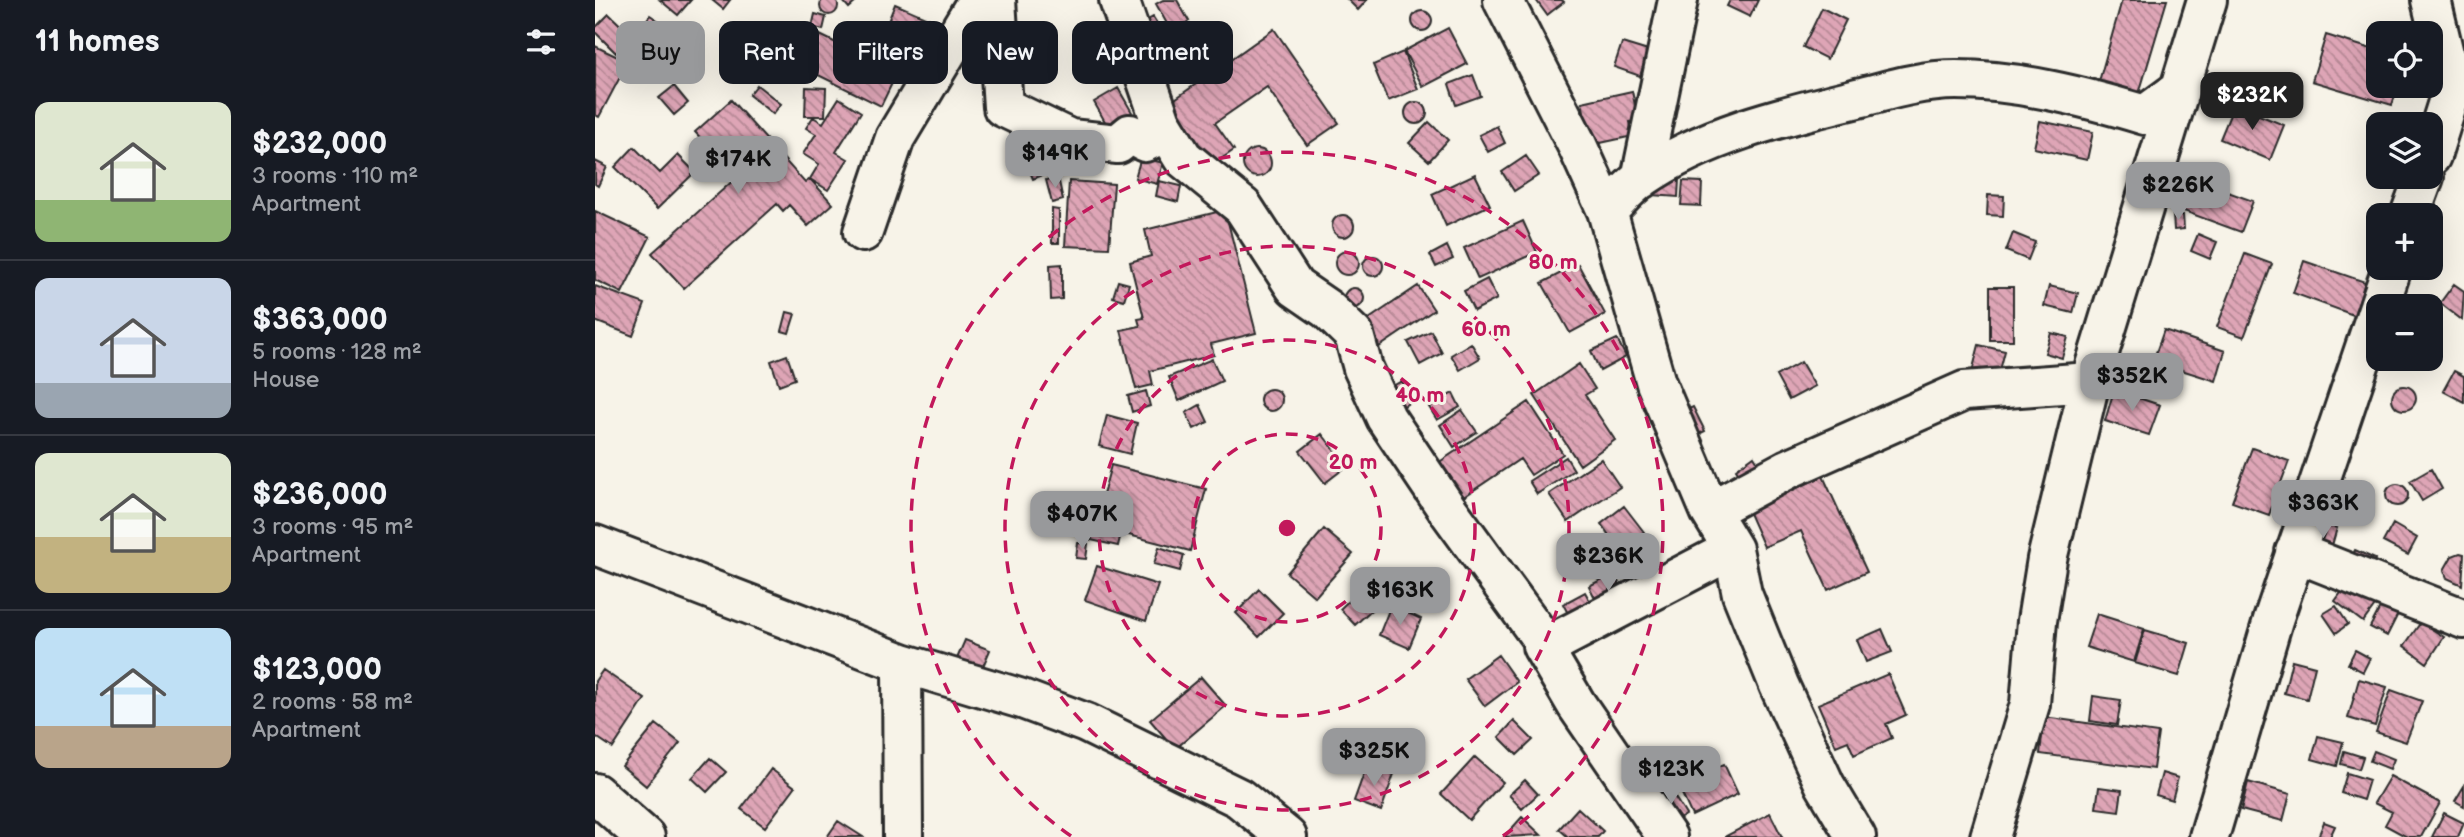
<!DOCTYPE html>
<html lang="en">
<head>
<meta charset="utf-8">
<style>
	:root { --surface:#171b24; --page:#242831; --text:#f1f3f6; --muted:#9ea1a6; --line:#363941; --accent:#98999b }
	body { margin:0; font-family:"Balsamiq Sans",sans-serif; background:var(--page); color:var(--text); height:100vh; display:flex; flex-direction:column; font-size:26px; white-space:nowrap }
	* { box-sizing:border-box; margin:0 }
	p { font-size:23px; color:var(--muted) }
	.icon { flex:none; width:38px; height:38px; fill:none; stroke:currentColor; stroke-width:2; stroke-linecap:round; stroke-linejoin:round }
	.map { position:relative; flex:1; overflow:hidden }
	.drawer { display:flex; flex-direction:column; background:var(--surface); width:595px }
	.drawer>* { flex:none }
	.guide { position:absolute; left:21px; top:21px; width:665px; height:63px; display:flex; gap:14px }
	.tools { position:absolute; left:1771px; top:21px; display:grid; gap:14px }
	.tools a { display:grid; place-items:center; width:77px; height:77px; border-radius:14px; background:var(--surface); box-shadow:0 7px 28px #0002; font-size:35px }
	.price { position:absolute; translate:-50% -60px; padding:0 16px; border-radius:14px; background:var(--accent); color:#111; font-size:23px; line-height:46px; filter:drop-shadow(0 2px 4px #0008) }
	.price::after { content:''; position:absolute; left:50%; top:42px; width:21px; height:16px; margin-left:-10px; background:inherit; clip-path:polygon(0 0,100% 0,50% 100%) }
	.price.current { background:#222; color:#fff }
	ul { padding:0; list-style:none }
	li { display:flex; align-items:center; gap:21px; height:175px; padding:0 35px }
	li+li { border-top:2px solid var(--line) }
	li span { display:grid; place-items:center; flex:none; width:196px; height:140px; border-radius:14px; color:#555 }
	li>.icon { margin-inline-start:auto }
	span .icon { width:84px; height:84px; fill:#fffc; stroke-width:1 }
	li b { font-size:30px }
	h2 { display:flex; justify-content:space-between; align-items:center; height:84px; padding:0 35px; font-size:30px }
	.chip { padding:0 24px; border-radius:14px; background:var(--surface); box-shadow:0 7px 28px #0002; font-size:24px; line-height:63px }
	.chip.current { background:var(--accent); color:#111 }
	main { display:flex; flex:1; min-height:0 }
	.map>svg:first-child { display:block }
	.building { fill:url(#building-back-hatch); stroke:#2b2b2b; stroke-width:2 }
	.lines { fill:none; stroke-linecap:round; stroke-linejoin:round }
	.minor-casing { stroke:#2b2b2b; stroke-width:44 }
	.minor { stroke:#f7f3e8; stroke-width:38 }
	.ring { fill:none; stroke:#c2185b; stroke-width:3.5; stroke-dasharray:12 9 }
	.centre { fill:#c2185b; stroke:#f7f3e8; stroke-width:3.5 }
	.ring-label { font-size:21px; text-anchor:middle; font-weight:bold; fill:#c2185b; stroke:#f7f3e8; stroke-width:6; stroke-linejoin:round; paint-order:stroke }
</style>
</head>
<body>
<main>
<section class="drawer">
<h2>11 homes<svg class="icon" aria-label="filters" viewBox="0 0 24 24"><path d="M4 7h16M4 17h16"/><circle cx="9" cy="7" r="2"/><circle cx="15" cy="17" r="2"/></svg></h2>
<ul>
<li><span style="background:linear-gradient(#dfe7d0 70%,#8fb573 0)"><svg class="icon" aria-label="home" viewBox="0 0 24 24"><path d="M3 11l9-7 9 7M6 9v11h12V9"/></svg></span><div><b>$232,000</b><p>3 rooms · 110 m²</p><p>Apartment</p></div></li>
<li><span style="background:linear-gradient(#c9d6e8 75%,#9aa5b1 0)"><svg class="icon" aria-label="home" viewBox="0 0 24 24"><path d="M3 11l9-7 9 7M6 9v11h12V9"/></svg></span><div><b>$363,000</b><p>5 rooms · 128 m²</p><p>House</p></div></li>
<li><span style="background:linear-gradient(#dfe7d0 60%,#c2b280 0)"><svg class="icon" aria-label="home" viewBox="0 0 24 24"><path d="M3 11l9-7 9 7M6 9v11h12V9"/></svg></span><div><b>$236,000</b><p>3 rooms · 95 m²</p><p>Apartment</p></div></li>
<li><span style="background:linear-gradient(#bfe0f5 70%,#b9a48a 0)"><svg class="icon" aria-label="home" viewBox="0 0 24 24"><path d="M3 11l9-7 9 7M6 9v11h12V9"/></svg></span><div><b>$123,000</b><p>2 rooms · 58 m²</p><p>Apartment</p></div></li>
</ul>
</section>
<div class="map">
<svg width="1869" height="837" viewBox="0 0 1869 837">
	<defs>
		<pattern id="building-back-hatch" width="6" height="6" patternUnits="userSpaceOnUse" patternTransform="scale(1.75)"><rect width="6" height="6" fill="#dea5b6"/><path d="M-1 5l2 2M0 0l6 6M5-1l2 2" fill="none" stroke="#b48794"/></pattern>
	</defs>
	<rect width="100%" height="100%" fill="#f7f3e8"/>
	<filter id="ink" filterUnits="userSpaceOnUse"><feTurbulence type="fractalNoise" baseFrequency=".0143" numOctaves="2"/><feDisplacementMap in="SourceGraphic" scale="14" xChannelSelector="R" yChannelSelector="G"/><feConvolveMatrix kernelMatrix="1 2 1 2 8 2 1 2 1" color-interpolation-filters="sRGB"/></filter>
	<g filter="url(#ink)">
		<path class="building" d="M225 6a9 9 0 1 1 18 0a9 9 0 1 1-18 0Z
			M65 0H96L83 15Z
			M117 0H135L128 9Z
			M247 0H262V1L254 8Z
			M568 0H582L594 21 576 31 561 4Z
			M753 0H772L763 10Z
			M941 0H967L969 2 952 15Z
			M1135 0H1163L1155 17 1132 6Z
			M1527 0H1572L1543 97 1503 85Z
			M300 4 335 19 326 39 292 24Z
			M1227 8 1251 20 1232 59 1208 47Z
			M817 21a10 10 0 1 1 20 0a10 10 0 1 1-20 0Z
			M14 14 38 37 21 53 0 32V28Z
			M220 14 231 17 228 30 217 27Z
			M55 15 64 21 53 38 43 32Z
			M558 17 569 35 552 45 542 26Z
			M853 28 872 64 828 87 809 51Z
			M258 40a11 11 0 1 1 22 0a11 11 0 1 1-22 0Z
			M679 29 744 123 712 145 672 87 620 123 639 150 613 168 570 106Z
			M225 35 302 73 286 106 209 68Z
			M1731 35 1783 51V86H1803L1797 105 1717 81Z
			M1027 43 1053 51 1045 76 1019 67Z
			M280 54a9 9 0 1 1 18 0a9 9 0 1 1-18 0Z
			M0 46 33 62 4 117 0 115Z
			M808 52 823 89 793 101 778 65Z
			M878 75 886 96 861 105 854 84Z
			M162 85 186 104 178 114 154 95Z
			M79 86 93 103 79 115 64 98Z
			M211 87 231 88 230 116H210Z
			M523 88 538 114 513 127 499 102Z
			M1037 91 1043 120 1035 122 1038 136 996 145 987 102Z
			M244 98 266 112 241 152 253 159 233 190 215 179 224 164 208 154 221 134 211 128 218 117 228 123Z
			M136 100 210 183 215 179 238 204 213 226 194 205 188 211 182 204 89 288 57 253 141 178 100 132Z
			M810 113a11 11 0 1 1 22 0a11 11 0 1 1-22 0Z
			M1639 105 1689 125 1675 160 1625 139Z
			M1445 121 1498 132 1492 160 1439 148Z
			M834 122 853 140 834 161 814 143Z
			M902 126 910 143 893 152 884 135Z
			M39 147 65 173 83 155 100 172 62 209 20 167Z
			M648 163a14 14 0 1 1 28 0a14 14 0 1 1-28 0Z
			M931 156 944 175 919 191 907 172Z
			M546 157 568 163 562 184 540 178Z
			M0 161 12 167 3 186 0 184Z
			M444 165 448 175 438 179 434 169Z
			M880 174 895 205 851 226 837 194Z
			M1586 175 1658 201 1646 232 1575 206Z
			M463 177 468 200 457 203 451 180Z
			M1058 178 1084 179 1083 197 1057 195Z
			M474 181 519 184 514 248 470 246Z
			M564 181 586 186 583 202 561 196Z
			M1088 181 1107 182 1106 206 1086 205Z
			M1393 195 1409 196 1408 216 1392 215Z
			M457 209 464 210V243H457Z
			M630 210 661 333 616 344 619 355 555 371 558 385 541 389 526 330 545 326 543 319 549 318 535 262 556 256 550 230Z
			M0 211 55 237 27 293 0 280Z
			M737 226a11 11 0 1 1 22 0a11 11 0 1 1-22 0Z
			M1578 215H1588L1589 229 1579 230Z
			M928 221 942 252 883 279 869 248Z
			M1418 233 1440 242 1433 260 1411 251Z
			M1603 234 1622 242 1615 259 1596 251Z
			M852 246 858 259 841 267 835 255Z
			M740 263a12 12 0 1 1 24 0a12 12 0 1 1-24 0Z
			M1650 254 1677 264 1649 337 1622 327Z
			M768 266a10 10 0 1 1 20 0a10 10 0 1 1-20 0Z
			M1709 261 1773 283 1761 316 1698 293Z
			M467 264V299L456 300 455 265Z
			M983 264 1010 314 975 333 947 283Z
			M892 279 902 299 879 311 869 291Z
			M523 281 534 284 529 300 518 297Z
			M1859 284 1869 291 1867 320 1845 303Z
			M0 286 50 304 38 336 0 321Z
			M823 286 839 310 784 347 768 323Z
			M1454 286 1483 293 1478 313 1449 306Z
			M1395 287H1418V340H1395Z
			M749 298a10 10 0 1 1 20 0a10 10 0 1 1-20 0Z
			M192 312 200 314 194 333 187 331Z
			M1569 330 1630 351 1621 381 1558 361Z
			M836 331 847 353 825 365 813 342Z
			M1456 333 1473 337 1467 358 1450 353Z
			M1022 339 1031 357 1005 371 996 351Z
			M876 343 885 358 865 370 856 355Z
			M1384 345 1410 351 1403 378 1377 372Z
			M192 355 200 379 184 385 176 361Z
			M617 359 627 381 584 401 574 377Z
			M1206 362 1220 386 1194 400 1181 376Z
			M984 364 1000 389 990 395 1020 440 985 465 939 395Z
			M1859 371 1869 376V402L1848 391Z
			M807 381 817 401 800 411 789 391Z
			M1797 398a12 12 0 1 1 24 0a12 12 0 1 1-24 0Z
			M665 400a11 11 0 1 1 22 0a11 11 0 1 1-22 0Z
			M1519 390 1565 405 1554 435 1510 421Z
			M551 391 555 406 537 412 533 396Z
			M858 393 865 407 842 420 834 407Z
			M934 402 968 454 936 475 925 459 861 502 837 467Z
			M605 405 613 422 599 429 591 413Z
			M1098 407 1110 431 1090 441 1078 416Z
			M867 410 882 432 859 447 845 425Z
			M512 415 542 423 535 454 504 446Z
			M727 434 752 466 730 483 705 451Z
			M1657 448 1694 461 1674 515 1637 502Z
			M1159 456 1169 472 1151 485 1141 469Z
			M971 457 979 470 942 494 934 481Z
			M1006 459 1025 487 973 522 954 494Z
			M516 465 611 489 595 551 526 533 523 546 496 540Z
			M1836 469 1847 489 1827 501 1815 481Z
			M1228 476 1272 572 1233 590 1206 531 1169 547 1153 511Z
			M1791 495a11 11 0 1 1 22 0a11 11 0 1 1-22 0Z
			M1029 506 1049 532 1025 550 1006 524Z
			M1721 523 1742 528 1734 556 1713 551Z
			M1798 524 1822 538 1813 555 1788 542Z
			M729 529 758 554 720 597 692 573Z
			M483 543 493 544 491 559 481 558Z
			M564 547 589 555 585 571 559 564Z
			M1760 550 1780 559 1772 577 1752 567Z
			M1865 553 1869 554 1867 585 1852 578 1849 570 1857 556Z
			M502 566 563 585 551 621 490 600Z
			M1019 573 1032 600 1007 612 994 586Z
			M1754 582 1782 603 1768 622 1740 601Z
			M772 583 787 600 760 625 745 609Z
			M664 589 688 613 664 637 641 613Z
			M990 592 1002 614 980 627 968 604Z
			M796 605 826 619 814 648 784 635Z
			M1741 606 1753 624 1741 633 1728 614Z
			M1786 606 1803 614 1792 636 1775 627Z
			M1502 614 1549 629 1539 662 1491 647Z
			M1826 622 1849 637 1832 663 1809 646Z
			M1287 629 1297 652 1271 662 1262 640Z
			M1550 630 1594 643 1584 676 1540 663Z
			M370 640 395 650 386 671 361 661Z
			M1760 650 1775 658 1768 672 1753 664Z
			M903 655 922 682 890 706 870 679Z
			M1697 660 1720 666 1712 699 1689 693Z
			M8 670 50 699 18 748 0 736V681Z
			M1293 674 1311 715 1291 724 1297 738 1259 755 1253 741 1241 746 1223 704Z
			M606 677 631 706 580 749 555 720Z
			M1764 679 1792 687 1780 726 1753 718Z
			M1796 690 1827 701 1811 742 1781 732Z
			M1498 696 1526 700 1522 725 1495 721Z
			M1449 717 1563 733 1558 769 1445 754Z
			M919 721 938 740 922 755 904 737Z
			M61 724 85 743 51 786 27 766Z
			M1723 736 1748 742 1742 766 1717 759Z
			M1749 751 1768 757 1764 769 1746 764Z
			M1779 751 1799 759 1795 769 1775 761Z
			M880 757 908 782 874 820 846 794Z
			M115 758 131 772 112 792 97 778Z
			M1129 764 1143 794 1097 816 1083 785Z
			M772 765 799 774 786 811 759 801Z
			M176 769 200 787 170 827 146 809Z
			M1567 773 1583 778 1577 800 1561 795Z
			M1752 773 1774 780 1768 800 1746 793Z
			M1795 776 1845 803 1826 837H1812L1790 825 1797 812 1779 803Z
			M930 780 943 794 927 809 914 795Z
			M1653 782 1695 794 1688 821 1646 810Z
			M1869 786V806L1860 801Z
			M1504 787 1527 790 1524 811 1501 808Z
			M1074 788 1091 815 1077 823 1061 796Z
			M983 808 1008 831 1003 837H973L964 829Z
			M1175 813 1187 837H1131V836Z
			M1849 813 1869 823 1863 837H1837Z
			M927 817 946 835 909 837Z
			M243 821 268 837H232Z
			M1729 822 1740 826 1735 837H1723Z"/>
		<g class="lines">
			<defs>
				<path id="minor" d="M401 0 408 107 475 139 523 144 535 134 550 142 562 136 566 122
					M524 0 566 122 588 158 648 207 700 287 732 309 759 335 768 368 791 418 850 506 952 646H947L981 704 1072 837
					M908 0 982 145 1012 211 1061 383 1115 511 1138 549 1147 594 1184 685 1230 785 1261 837
					M1836 156 1853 102 1855 79 1836 0
					M1046 179 1083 0
					M1012 211C1023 201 1034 187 1047 178 1110 134 1193 115 1267 97 1297 89 1329 80 1361 80 1424 80 1490 97 1550 115L1584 90
					M1815 215 1829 177
					M268 232 300 138 383 0
					M1784 306 1797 268
					M1115 511 1193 469 1369 391 1495 382
					M0 545 307 663 427 699 491 723 644 798 692 837
					M1700 552 1869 619
					M952 646 1138 549
					M307 663 308 837
					M0 793 50 837
					M1395 837 1435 704 1442 621 1452 559 1495 382 1612 0
					M1614 837 1678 620 1783 309"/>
			</defs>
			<use href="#minor" class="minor-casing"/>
			<use href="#minor" class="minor"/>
		</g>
	</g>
	<g class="ring">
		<circle cx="692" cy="528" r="94"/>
		<circle cx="692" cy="528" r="188"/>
		<circle cx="692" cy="528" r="282"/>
		<path d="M476 836A376 376 0 1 1 908 836"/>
	</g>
	<circle cx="692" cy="528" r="10" class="centre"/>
	<g class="ring-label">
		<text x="958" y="269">80 m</text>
		<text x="891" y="336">60 m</text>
		<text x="825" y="402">40 m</text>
		<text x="758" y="469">20 m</text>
	</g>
</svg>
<div class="tools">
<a><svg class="icon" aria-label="locate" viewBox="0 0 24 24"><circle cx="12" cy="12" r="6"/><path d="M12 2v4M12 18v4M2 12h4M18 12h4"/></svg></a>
<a><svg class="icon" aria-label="layers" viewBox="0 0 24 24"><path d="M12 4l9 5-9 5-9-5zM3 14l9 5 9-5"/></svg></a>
<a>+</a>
<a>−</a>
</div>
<b class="price current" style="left:1657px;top:132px">$232K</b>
<b class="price" style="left:460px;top:190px">$149K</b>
<b class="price" style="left:143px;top:196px">$174K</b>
<b class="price" style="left:1583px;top:222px">$226K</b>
<b class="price" style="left:1537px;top:413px">$352K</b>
<b class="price" style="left:1728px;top:540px">$363K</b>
<b class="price" style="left:487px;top:551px">$407K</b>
<b class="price" style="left:1013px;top:593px">$236K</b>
<b class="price" style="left:805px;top:627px">$163K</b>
<b class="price" style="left:779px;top:788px">$325K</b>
<b class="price" style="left:1076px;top:806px">$123K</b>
<div class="guide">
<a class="chip current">Buy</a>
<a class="chip">Rent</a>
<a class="chip">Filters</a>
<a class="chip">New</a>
<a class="chip">Apartment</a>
</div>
</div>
</main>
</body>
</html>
